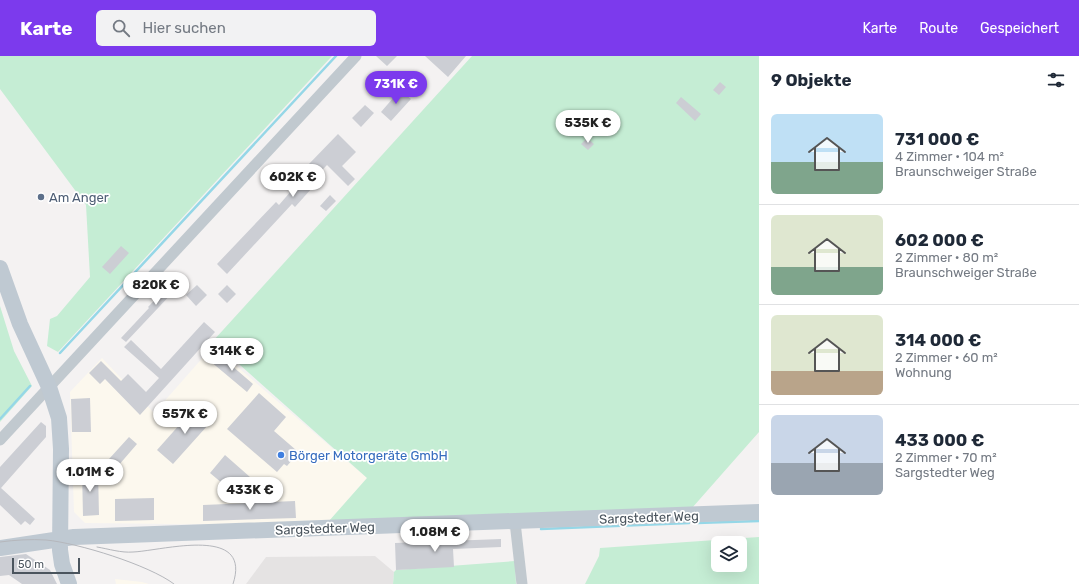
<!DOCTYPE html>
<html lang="de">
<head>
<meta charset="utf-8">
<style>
	:root { --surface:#fff; --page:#f2f2f3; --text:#1f2937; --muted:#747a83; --line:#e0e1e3; --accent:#7c3aed }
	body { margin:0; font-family:Rubik,sans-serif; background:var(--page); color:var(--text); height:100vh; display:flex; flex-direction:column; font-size:15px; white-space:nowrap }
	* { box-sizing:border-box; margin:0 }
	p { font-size:13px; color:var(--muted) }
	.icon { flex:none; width:22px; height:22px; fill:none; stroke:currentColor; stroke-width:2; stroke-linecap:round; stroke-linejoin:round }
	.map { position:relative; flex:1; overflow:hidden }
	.sheet { display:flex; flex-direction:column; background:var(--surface); width:320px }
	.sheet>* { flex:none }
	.buttons { position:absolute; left:711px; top:480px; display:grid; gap:8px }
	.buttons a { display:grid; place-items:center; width:36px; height:36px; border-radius:6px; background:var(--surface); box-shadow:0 4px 16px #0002; font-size:20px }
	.scale { position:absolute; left:12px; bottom:10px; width:68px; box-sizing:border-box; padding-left:4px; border:2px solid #4b555e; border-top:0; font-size:11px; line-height:14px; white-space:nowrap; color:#4b555e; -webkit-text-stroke:3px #fff; paint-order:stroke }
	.price { position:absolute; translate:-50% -34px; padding:0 9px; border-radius:14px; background:#fff; color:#222; font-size:13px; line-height:26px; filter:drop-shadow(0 1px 2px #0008) }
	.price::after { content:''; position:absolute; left:50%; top:24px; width:12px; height:9px; margin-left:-6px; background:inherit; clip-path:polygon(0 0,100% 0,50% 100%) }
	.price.selected { background:var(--accent); color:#fff }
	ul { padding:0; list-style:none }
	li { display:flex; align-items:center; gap:12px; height:100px; padding:0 12px }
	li+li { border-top:1px solid var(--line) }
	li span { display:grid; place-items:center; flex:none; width:112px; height:80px; border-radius:6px; color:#555 }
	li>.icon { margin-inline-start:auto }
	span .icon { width:48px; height:48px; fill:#fffc; stroke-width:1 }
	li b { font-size:17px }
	h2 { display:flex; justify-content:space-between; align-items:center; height:48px; padding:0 12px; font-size:17px }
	header { display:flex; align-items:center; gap:24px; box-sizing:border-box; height:56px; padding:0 20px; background:var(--accent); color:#fff }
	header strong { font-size:19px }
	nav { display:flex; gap:22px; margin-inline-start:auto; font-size:14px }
	.search { width:280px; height:36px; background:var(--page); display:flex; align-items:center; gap:10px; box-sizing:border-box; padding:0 14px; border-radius:6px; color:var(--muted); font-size:15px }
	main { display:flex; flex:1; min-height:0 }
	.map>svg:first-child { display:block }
	.commercial { fill:#fcf8ee }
	.education { fill:#e5e3e3 }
	.green { fill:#c5edd4; fill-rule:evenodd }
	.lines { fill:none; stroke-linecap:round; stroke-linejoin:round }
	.stream { stroke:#95d7e7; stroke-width:2.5 }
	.building { fill:#ccced4 }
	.street { stroke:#c1c9cf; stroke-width:11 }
	.secondary { stroke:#bfc9d2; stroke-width:16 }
	.tram { stroke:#b5b7bc; stroke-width:1 }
	.service-dot { fill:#5c6f8a; stroke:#fff; stroke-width:1.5 }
	.shop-dot { fill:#3f7fe0; stroke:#fff; stroke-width:1.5 }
	.labels { text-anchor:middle; stroke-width:3.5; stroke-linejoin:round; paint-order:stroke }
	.service-label { font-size:13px; fill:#4e5e75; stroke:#fff; text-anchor:start }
	.shop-label { font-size:13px; fill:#366cbe; stroke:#fff; text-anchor:start }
	.street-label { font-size:13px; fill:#4b555e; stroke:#fff }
</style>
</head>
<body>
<header>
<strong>Karte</strong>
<div class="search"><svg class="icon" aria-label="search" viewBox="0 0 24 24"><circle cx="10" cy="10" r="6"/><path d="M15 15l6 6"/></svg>Hier suchen</div>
<nav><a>Karte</a><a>Route</a><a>Gespeichert</a></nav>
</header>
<main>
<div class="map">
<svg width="759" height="528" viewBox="0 0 759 528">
	<rect width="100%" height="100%" fill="#f4f2f2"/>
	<path class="commercial" d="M213 290 367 422 329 465 261 469 85 467 74 456 70 336 102 302 154 357Z
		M115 523 142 526 149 528H116Z"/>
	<path class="education" d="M375 500 394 516 393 528H246L266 501Z"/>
	<path class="green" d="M0 0H332L58 296 47 290 50 263 57 260 90 221 86 149 0 33Z
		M472 0H759V376L692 452 329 465 367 422 213 285Z
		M0 250 14 295 32 330 0 366Z
		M759 481V528H585L599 500 600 492ZM718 487H740V509H718Z
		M515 505 516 528H393L394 516 396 514Z"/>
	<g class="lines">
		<path class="stream" d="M60 297 336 0
			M0 363 30 330
			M697 467 759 465
			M541 473 689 467"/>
	</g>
	<path class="building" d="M376 0H397L387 10Z
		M425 0H466L448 21Z
		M720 26 726 31 719 39 713 34Z
		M400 34 411 43 391 65 381 56Z
		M681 41 701 58 695 65 676 47Z
		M365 49 374 57 361 71 352 62Z
		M338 78 356 96 342 110 355 123 348 130 327 109 308 129 312 132 295 151 292 148 227 218 217 208 276 146 279 149 310 113 307 110Z
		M587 82 594 88 588 94 581 88Z
		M330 139 336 145 326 155 320 150Z
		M121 190 129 197 110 218 102 211Z
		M177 221 187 231 180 238 175 234 126 286 121 282 149 252 148 251Z
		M197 229 207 239 196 250 186 239Z
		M227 229 236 238 227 247 218 238Z
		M204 266 215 276 140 359 105 323 100 328 89 317 101 305 121 325 128 318 146 336 159 322 124 291 131 284 161 313Z
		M217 297 253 328 247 336 210 305Z
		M259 337 286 361 274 375 296 394 291 401 293 403 287 410 284 408 277 416 227 373Z
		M90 342 91 376H72L71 343Z
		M197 349 210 361 206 367 208 369 173 408 157 394Z
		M41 366 46 370V381L1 432 35 463 30 469 25 465 21 469 0 449V411Z
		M129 381 137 388 118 410 109 403Z
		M225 399 250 421 235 438 210 417Z
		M82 414H98L99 459 83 460Z
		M154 442V464L115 465V443Z
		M295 445 296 462 203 465V449Z
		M501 483V491L453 493 454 511 396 514 395 487Z
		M26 498 50 514 57 528H22L9 519 0 520V501Z"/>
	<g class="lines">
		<path class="street" d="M0 384 356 0
			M515 466 522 528"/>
		<path class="secondary" d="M0 212 20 268 49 331 59 362 61 393 60 494 62 508 69 528
			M0 492 74 481 759 456"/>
		<path class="tram" d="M0 486C15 484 31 483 46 484 78 487 149 509 174 528
			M97 491C109 493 121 497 133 496 161 495 253 468 233 528"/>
	</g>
	<circle class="service-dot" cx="41" cy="141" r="4"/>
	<circle class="shop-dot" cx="281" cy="399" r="4"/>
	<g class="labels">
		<g class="service-label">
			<text x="49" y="146">Am Anger</text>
		</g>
		<g class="shop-label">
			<text x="289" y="404">Börger Motorgeräte GmbH</text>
		</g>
		<g class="street-label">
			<text transform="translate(649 461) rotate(-2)" y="5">Sargstedter Weg</text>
			<text transform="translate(325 472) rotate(-2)" y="5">Sargstedter Weg</text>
		</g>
	</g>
</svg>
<div class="buttons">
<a><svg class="icon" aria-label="layers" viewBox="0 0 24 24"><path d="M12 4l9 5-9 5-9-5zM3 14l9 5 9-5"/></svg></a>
</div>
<div class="scale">50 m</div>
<b class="price selected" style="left:396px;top:49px">731K €</b>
<b class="price" style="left:588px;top:88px">535K €</b>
<b class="price" style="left:293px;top:142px">602K €</b>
<b class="price" style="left:156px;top:250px">820K €</b>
<b class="price" style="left:232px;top:316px">314K €</b>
<b class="price" style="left:185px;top:379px">557K €</b>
<b class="price" style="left:90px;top:437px">1.01M €</b>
<b class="price" style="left:250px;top:455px">433K €</b>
<b class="price" style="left:435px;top:497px">1.08M €</b>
</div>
<section class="sheet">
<h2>9 Objekte<svg class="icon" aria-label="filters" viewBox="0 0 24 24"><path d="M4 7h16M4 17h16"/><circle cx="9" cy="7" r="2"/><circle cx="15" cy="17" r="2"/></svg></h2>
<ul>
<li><span style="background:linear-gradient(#bfe0f5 60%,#7fa58c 0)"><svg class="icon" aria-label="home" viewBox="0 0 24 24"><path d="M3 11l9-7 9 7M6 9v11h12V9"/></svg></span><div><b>731 000 €</b><p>4 Zimmer · 104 m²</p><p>Braunschweiger Straße</p></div></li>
<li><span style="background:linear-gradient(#dfe7d0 65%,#7fa58c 0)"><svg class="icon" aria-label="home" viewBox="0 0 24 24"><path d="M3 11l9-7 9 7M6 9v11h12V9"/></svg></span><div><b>602 000 €</b><p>2 Zimmer · 80 m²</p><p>Braunschweiger Straße</p></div></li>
<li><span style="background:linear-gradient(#dfe7d0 70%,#b9a48a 0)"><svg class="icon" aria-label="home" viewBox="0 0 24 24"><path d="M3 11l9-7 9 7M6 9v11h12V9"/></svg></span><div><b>314 000 €</b><p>2 Zimmer · 60 m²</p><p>Wohnung</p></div></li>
<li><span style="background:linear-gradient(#c9d6e8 60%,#9aa5b1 0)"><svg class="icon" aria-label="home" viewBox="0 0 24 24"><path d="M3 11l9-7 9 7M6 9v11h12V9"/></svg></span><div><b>433 000 €</b><p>2 Zimmer · 70 m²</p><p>Sargstedter Weg</p></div></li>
</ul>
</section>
</main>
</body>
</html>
